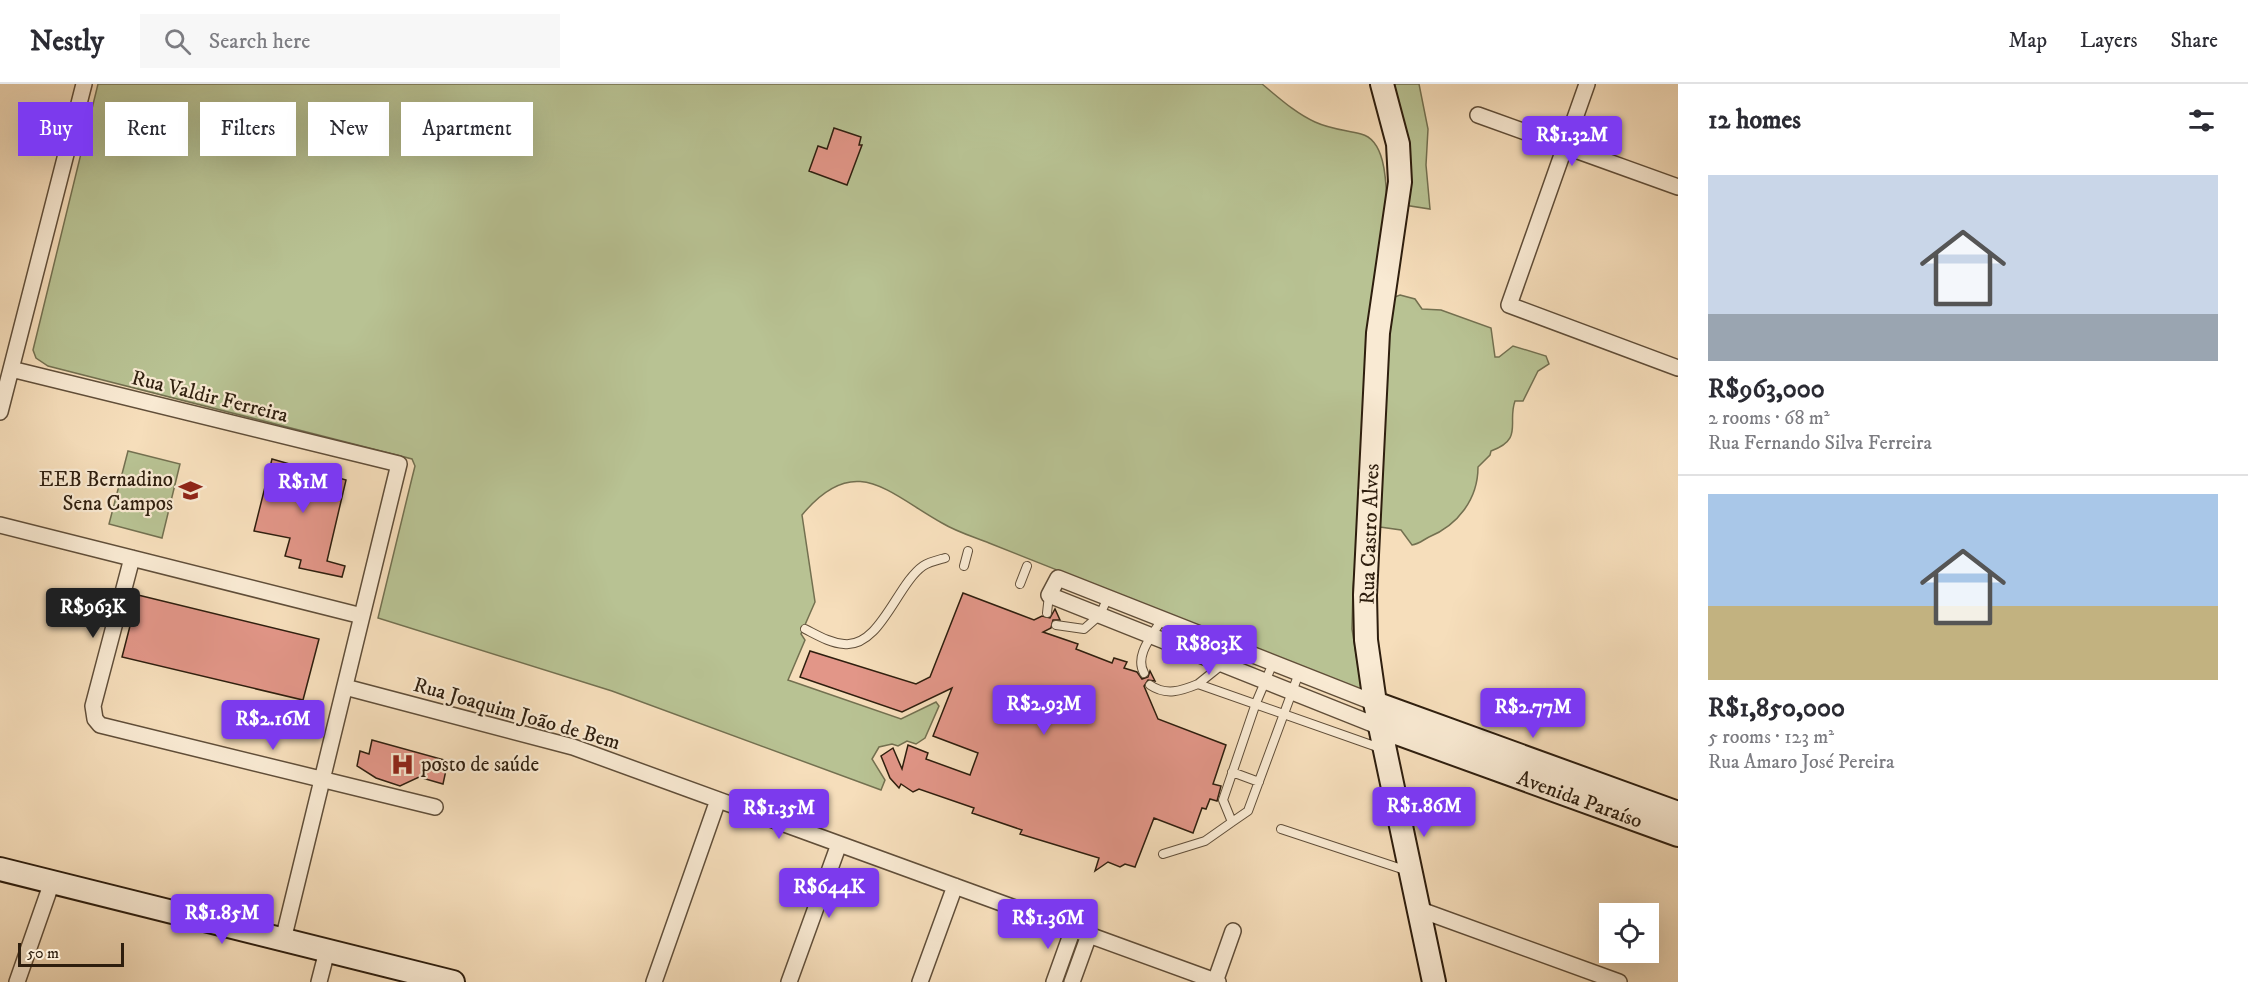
<!DOCTYPE html>
<html lang="en">
<head>
<meta charset="utf-8">
<style>
	:root { --surface:#fff; --page:#f7f7f7; --text:#2b2b33; --muted:#7c7c81; --line:#e1e1e2; --accent:#7c3aed }
	body { margin:0; font-family:"IM FELL DW Pica",serif; background:var(--page); color:var(--text); height:100vh; display:flex; flex-direction:column; font-size:22px; white-space:nowrap }
	* { box-sizing:border-box; margin:0 }
	p { font-size:20px; color:var(--muted) }
	.icon { flex:none; width:33px; height:33px; fill:none; stroke:currentColor; stroke-width:2; stroke-linecap:round; stroke-linejoin:round }
	.map { position:relative; flex:1; overflow:hidden }
	.drawer { display:flex; flex-direction:column; background:var(--surface); width:570px }
	.drawer>* { flex:none }
	.banner { position:absolute; left:18px; top:18px; width:570px; height:54px; display:flex; gap:12px }
	.controls { position:absolute; left:1599px; top:819px; display:grid; gap:12px }
	.controls a { display:grid; place-items:center; width:60px; height:60px; border-radius:0px; background:var(--surface); box-shadow:0 6px 24px #0002; font-size:30px }
	.scale { position:absolute; left:18px; bottom:15px; width:106px; box-sizing:border-box; padding-left:6px; border:3px solid #2e1e0e; border-top:0; font-size:16px; line-height:21px; white-space:nowrap; color:#2e1e0e; -webkit-text-stroke:4px #f9ead3; paint-order:stroke }
	.price { position:absolute; translate:-50% -51px; padding:0 14px; border-radius:6px; background:var(--accent); color:#fff; font-size:20px; line-height:39px; filter:drop-shadow(0 2px 3px #0008) }
	.price::after { content:''; position:absolute; left:50%; top:36px; width:18px; height:14px; margin-left:-9px; background:inherit; clip-path:polygon(0 0,100% 0,50% 100%) }
	.price.selected { background:#222; color:#fff }
	ul { padding:0; list-style:none }
	li { display:grid; align-content:center; gap:12px; height:318px; padding:0 30px }
	li+li { border-top:2px solid var(--line) }
	li span { display:grid; place-items:center; height:186px; border-radius:0px; color:#555 }
	li>.icon { margin-inline-start:auto }
	span .icon { width:108px; height:108px; fill:#fffc; stroke-width:1 }
	li b { font-size:26px }
	h2 { display:flex; justify-content:space-between; align-items:center; height:72px; padding:0 30px; font-size:26px }
	.chip { padding:0 21px; border-radius:0px; background:var(--surface); box-shadow:0 6px 24px #0002; font-size:21px; line-height:54px }
	.chip.selected { background:var(--accent); color:#fff }
	header { display:flex; align-items:center; gap:36px; box-sizing:border-box; height:84px; padding:0 30px; background:var(--surface); border-bottom:2px solid var(--line) }
	header strong { font-size:28px }
	nav { display:flex; gap:33px; margin-inline-start:auto; font-size:21px }
	.search { width:420px; height:54px; background:var(--page); display:flex; align-items:center; gap:15px; box-sizing:border-box; padding:0 21px; border-radius:0px; color:var(--muted); font-size:22px }
	main { display:flex; flex:1; min-height:0 }
	.map>svg:first-child { display:block }
	.green { fill:#b8c293; stroke:#737050; stroke-width:1.5 }
	.building { fill:#e29688; stroke:#2e1e0e; stroke-width:1.5 }
	.lines { fill:none; stroke-linecap:round; stroke-linejoin:round }
	.lane-casing { stroke:#604e39; stroke-width:10 }
	.street-casing { stroke:#604e39; stroke-width:18 }
	.secondary-casing { stroke:#2e1e0e; stroke-width:26 }
	.lane { stroke:#f9ead3; stroke-width:8 }
	.street { stroke:#f9ead3; stroke-width:15 }
	.secondary { stroke:#f9ead3; stroke-width:22 }
	.labels { text-anchor:middle; stroke-width:4.5; stroke-linejoin:round; paint-order:stroke }
	.street-label { font-size:21px; fill:#2e1e0e; stroke:#f9ead3 }
	.poi-label { font-size:21px; fill:#2e1e0e; stroke:#f9ead3; text-anchor:end }
</style>
</head>
<body>
<header>
<strong>Nestly</strong>
<div class="search"><svg class="icon" aria-label="search" viewBox="0 0 24 24"><circle cx="10" cy="10" r="6"/><path d="M15 15l6 6"/></svg>Search here</div>
<nav><a>Map</a><a>Layers</a><a>Share</a></nav>
</header>
<main>
<div class="map">
<svg width="1678" height="898" viewBox="0 0 1678 898">
	<rect width="100%" height="100%" fill="#f6debb"/>
	<filter id="stains"><feTurbulence type="fractalNoise" baseFrequency=".00333" numOctaves="4"/><feColorMatrix values="0 0 0 0 .2 0 0 0 0 .09 0 0 0 0 .02 0 0 0 .5 -.17"/></filter>
	<radialGradient id="worn" r=".72"><stop offset=".6" stop-color="#630" stop-opacity="0"/><stop offset="1" stop-color="#630" stop-opacity=".3"/></radialGradient>
	<path class="green" d="M98 0H1262C1278 13 1295 29 1315 38 1330 45 1345 46 1361 50 1386 56 1386 99 1387 120L1353 504 1352 545 1362 607 989 459C974 453 957 448 942 439 888 409 855 367 802 431L815 518 801 550 805 556 788 596 901 635 936 618 939 622 925 654 916 660 907 657 898 662 892 660 879 663 872 675 885 696 881 706 612 607 378 534 412 394 415 382 412 375 48 282 36 274 33 266Z
		M1389 0H1419L1428 45 1426 81 1430 125 1404 121Z
		M1400 211 1415 215 1422 225 1441 226 1491 244 1495 273H1499L1513 262 1546 272 1549 280 1538 287 1523 317H1515C1507 339 1524 355 1491 367L1490 371 1478 383C1478 415 1458 441 1429 453 1423 456 1419 460 1412 461L1401 446 1380 443 1377 440 1379 355 1392 214Z
		M128 367 180 380 162 454 109 440Z"/>
	<path class="building" d="M834 44 861 53 859 61H862L847 101 809 87 818 62 827 65Z
		M272 375 346 396 327 477 345 482 342 493 299 484 301 476 285 472 290 454 254 447Z
		M963 509 1034 536 1042 532 1050 534 1055 525 1060 536H1053L1051 544 1043 548 1078 560 1076 565 1112 579 1114 574 1127 578 1124 584 1137 588 1142 595 1148 593 1150 587 1155 597 1148 596 1144 602 1158 635 1226 661 1213 700 1221 702 1217 717 1210 715 1206 725 1202 724 1193 749 1154 734 1135 783 1125 780 1120 783 1108 778 1095 787 1099 774 1020 750 1022 746 972 729 974 724 919 705 913 708 901 700 899 704 890 694 881 672 893 664 902 685 908 661 928 669 926 675 970 691 978 669 933 652 952 604 902 628 800 593 810 567 916 600 930 593Z
		M138 511 319 555 303 616 122 573Z
		M372 656 448 677 443 700 419 693 400 702 376 694 357 682 360 667 369 670Z"/>
	<g class="lines">
		<defs>
			<path id="lane" d="M964 482 968 467
				M1020 500 1027 482
				M1047 529 1049 511
				M1056 541 1084 545 1100 531 1108 513
				M805 545C817 551 830 559 844 560 880 564 897 500 923 482 929 478 938 476 945 474
				M1273 579 1256 619 1223 716 1232 738 1248 727 1299 589
				M1144 589C1134 571 1153 551 1162 535
				M1198 600 1223 580 1233 563
				M1150 601C1166 612 1181 607 1198 600L1380 664
				M1232 688 1259 698
				M1281 745 1408 787
				M1163 770 1205 757 1232 738"/>
			<path id="street" d="M1587 0 1509 221 1678 284
				M1478 31 1678 103
				M11 285 399 380 283 856
				M0 328 84 0
				M0 441 362 532
				M132 474 93 622 95 635 100 641 435 723
				M345 603 573 663 1218 898
				M1375 619 1058 494 1049 511 1380 643
				M1418 825 1619 898
				M17 898 52 798
				M319 898 327 867
				M654 898 718 716
				M789 898 839 760
				M920 898 955 802
				M1054 898 1073 845
				M1072 898 1089 851
				M1215 898 1233 847"/>
			<path id="secondary" d="M1382 0 1398 60 1400 98 1378 249 1365 511 1366 556 1375 619 1434 898
				M1375 619 1678 729
				M1380 643 1678 751
				M0 785 453 898"/>
		</defs>
		<use href="#lane" class="lane-casing"/>
		<use href="#street" class="street-casing"/>
		<use href="#secondary" class="secondary-casing"/>
		<use href="#lane" class="lane"/>
		<use href="#street" class="street"/>
		<use href="#secondary" class="secondary"/>
	</g>
	<defs>
		<symbol id="school-bare" viewBox="-9 -9 18 18"><path d="M0-5L7-2L0 1L-7-2ZM-4 1L0 2.5L4 1V4Q0 6-4 4Z" fill="#8f2418" stroke="#f9ead3" stroke-width="2.5" paint-order="stroke"/></symbol>
		<symbol id="hospital-bare" viewBox="-9 -9 18 18"><path d="M-5-5h3v3.5h4V-5h3V5h-3V1.5h-4V5h-3Z" fill="#8f2418" stroke="#f9ead3" stroke-width="2.5" paint-order="stroke"/></symbol>
	</defs>
	<g fill-rule="evenodd">
		<use href="#school-bare" x="174" y="390" width="33" height="33"/>
		<use href="#hospital-bare" x="386" y="664" width="33" height="33"/>
	</g>
	<g class="labels">
		<g class="street-label">
			<text transform="translate(210 312) rotate(14)" y="7">Rua Valdir Ferreira</text>
			<text transform="translate(1369 450) rotate(-88)" y="7">Rua Castro Alves</text>
			<text transform="translate(517 629) rotate(16)" y="7">Rua Joaquim João de Bem</text>
			<text transform="translate(1580 715) rotate(20)" y="7">Avenida Paraíso</text>
		</g>
		<g class="poi-label">
			<text x="173" y="402">EEB Bernadino<tspan x="173" dy="24">Sena Campos</tspan></text>
			<text x="421" y="687" text-anchor="start">posto de saúde</text>
		</g>
	</g>
	<rect width="100%" height="100%" filter="url(#stains)"/>
	<rect width="100%" height="100%" fill="url(#worn)"/>
</svg>
<div class="controls">
<a><svg class="icon" aria-label="locate" viewBox="0 0 24 24"><circle cx="12" cy="12" r="6"/><path d="M12 2v4M12 18v4M2 12h4M18 12h4"/></svg></a>
</div>
<div class="scale">50 m</div>
<b class="price" style="left:1572px;top:83px">R$1.32M</b>
<b class="price" style="left:303px;top:430px">R$1M</b>
<b class="price selected" style="left:93px;top:555px">R$963K</b>
<b class="price" style="left:1209px;top:592px">R$803K</b>
<b class="price" style="left:1044px;top:652px">R$2.93M</b>
<b class="price" style="left:1533px;top:655px">R$2.77M</b>
<b class="price" style="left:273px;top:667px">R$2.16M</b>
<b class="price" style="left:1424px;top:754px">R$1.86M</b>
<b class="price" style="left:779px;top:756px">R$1.35M</b>
<b class="price" style="left:829px;top:835px">R$644K</b>
<b class="price" style="left:222px;top:861px">R$1.85M</b>
<b class="price" style="left:1048px;top:866px">R$1.36M</b>
<div class="banner">
<a class="chip selected">Buy</a>
<a class="chip">Rent</a>
<a class="chip">Filters</a>
<a class="chip">New</a>
<a class="chip">Apartment</a>
</div>
</div>
<section class="drawer">
<h2>12 homes<svg class="icon" aria-label="filters" viewBox="0 0 24 24"><path d="M4 7h16M4 17h16"/><circle cx="9" cy="7" r="2"/><circle cx="15" cy="17" r="2"/></svg></h2>
<ul>
<li><span style="background:linear-gradient(#c9d6e8 75%,#9aa5b1 0)"><svg class="icon" aria-label="home" viewBox="0 0 24 24"><path d="M3 11l9-7 9 7M6 9v11h12V9"/></svg></span><div><b>R$963,000</b><p>2 rooms · 68 m²</p><p>Rua Fernando Silva Ferreira</p></div></li>
<li><span style="background:linear-gradient(#a9c7e8 60%,#c2b280 0)"><svg class="icon" aria-label="home" viewBox="0 0 24 24"><path d="M3 11l9-7 9 7M6 9v11h12V9"/></svg></span><div><b>R$1,850,000</b><p>5 rooms · 123 m²</p><p>Rua Amaro José Pereira</p></div></li>
</ul>
</section>
</main>
</body>
</html>
